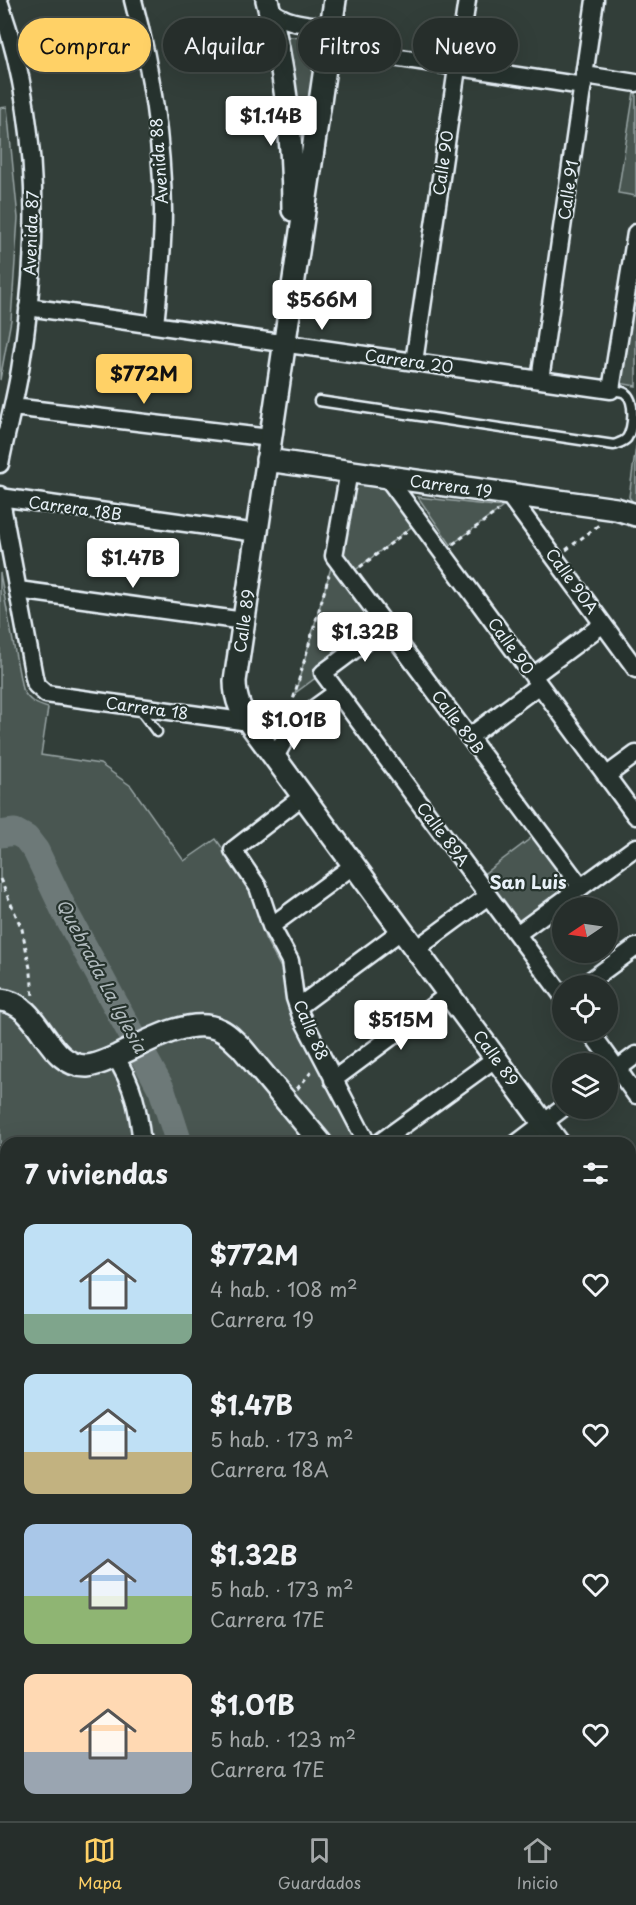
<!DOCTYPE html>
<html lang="es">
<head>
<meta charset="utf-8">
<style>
	:root { --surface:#262e2b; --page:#323a37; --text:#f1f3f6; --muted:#a4a8a9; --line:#424a47; --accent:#ffd166 }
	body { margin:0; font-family:"Playpen Sans",sans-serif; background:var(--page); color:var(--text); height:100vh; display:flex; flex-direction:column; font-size:22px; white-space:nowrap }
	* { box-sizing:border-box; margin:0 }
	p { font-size:20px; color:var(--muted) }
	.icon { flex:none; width:33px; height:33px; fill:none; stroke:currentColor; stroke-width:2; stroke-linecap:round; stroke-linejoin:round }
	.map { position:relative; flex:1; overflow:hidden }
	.details { position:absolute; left:0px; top:1137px; width:636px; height:684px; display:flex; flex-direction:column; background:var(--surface); border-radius:18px 18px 0 0; box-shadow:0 6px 24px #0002,0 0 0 2px var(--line) }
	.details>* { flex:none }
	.banner { position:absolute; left:18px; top:18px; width:600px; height:54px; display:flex; gap:12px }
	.needle { width:39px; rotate:257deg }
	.controls { position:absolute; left:552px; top:897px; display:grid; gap:12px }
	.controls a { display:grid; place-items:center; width:66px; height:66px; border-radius:50%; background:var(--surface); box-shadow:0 6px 24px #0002,0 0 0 2px var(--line); font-size:30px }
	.price { position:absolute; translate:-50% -51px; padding:0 14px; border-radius:6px; background:#fff; color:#222; font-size:20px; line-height:39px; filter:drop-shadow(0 2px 3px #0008) }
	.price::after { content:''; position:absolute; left:50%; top:36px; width:18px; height:14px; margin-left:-9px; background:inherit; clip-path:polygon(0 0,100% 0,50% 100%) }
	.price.current { background:var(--accent); color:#111 }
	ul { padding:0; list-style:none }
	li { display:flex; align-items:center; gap:18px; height:150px; padding:0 24px }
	li span { display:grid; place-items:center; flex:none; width:168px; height:120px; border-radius:12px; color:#555 }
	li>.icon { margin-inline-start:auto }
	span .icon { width:72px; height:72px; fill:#fffc; stroke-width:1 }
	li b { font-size:26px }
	h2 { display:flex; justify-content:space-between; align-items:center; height:72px; padding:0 24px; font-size:26px }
	.pill { padding:0 21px; border-radius:27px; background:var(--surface); box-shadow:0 6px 24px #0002,0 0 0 2px var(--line); font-size:21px; line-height:54px }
	.pill.current { background:var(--accent); color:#111 }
	.tab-bar { display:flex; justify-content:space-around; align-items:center; height:84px; border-top:2px solid var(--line); background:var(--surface); font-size:16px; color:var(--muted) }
	.tab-bar a { display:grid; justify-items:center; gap:3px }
	.tab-bar .current { color:var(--accent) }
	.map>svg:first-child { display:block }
	.green { fill:#495651; stroke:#98a4a4; stroke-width:1.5 }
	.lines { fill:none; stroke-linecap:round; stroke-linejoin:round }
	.stream { stroke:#9ea9ab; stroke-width:4.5 }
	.river { stroke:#6d7978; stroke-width:27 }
	.service-casing { stroke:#e8f1f8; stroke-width:13 }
	.minor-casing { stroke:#e8f1f8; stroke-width:21 }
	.tertiary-casing { stroke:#e8f1f8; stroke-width:26 }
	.trunk-casing { stroke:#e8f1f8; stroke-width:33 }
	.path { stroke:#e8f1f8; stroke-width:3; stroke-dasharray:4.5 4.5; stroke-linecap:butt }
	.service { stroke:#26332d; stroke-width:8 }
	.minor { stroke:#26332d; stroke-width:16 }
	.tertiary { stroke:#26332d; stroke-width:21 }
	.trunk { stroke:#26332d; stroke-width:28 }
	.labels { text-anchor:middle; stroke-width:4.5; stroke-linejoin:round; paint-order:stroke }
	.street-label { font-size:16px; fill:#e8f1f8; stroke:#26332d }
	.neighbourhood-label { font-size:18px; font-weight:bold; fill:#e8f1f8; stroke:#26332d }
	.water-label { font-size:18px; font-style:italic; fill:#b1bbbe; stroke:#26332d }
</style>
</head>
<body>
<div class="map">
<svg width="636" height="1821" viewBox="0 0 636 1821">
	<rect width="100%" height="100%" fill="#323e39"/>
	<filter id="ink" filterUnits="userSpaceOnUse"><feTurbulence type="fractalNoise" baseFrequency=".0167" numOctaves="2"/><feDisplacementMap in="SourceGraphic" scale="12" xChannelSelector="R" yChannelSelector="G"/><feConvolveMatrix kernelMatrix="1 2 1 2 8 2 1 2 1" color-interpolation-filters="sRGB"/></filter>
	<g filter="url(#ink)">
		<path class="green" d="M283 36 318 40 301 149Z
			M634 92H636V196L618 193Z
			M7 107 18 218 11 320 0 380V108Z
			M636 275V386L619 383Z
			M636 446V506L629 497Z
			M347 482 389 488 415 524 349 575 334 556Z
			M418 497 503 507 451 545Z
			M332 564 382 629 295 693Z
			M0 573 22 689C29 701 35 704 48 708L41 755 100 764 131 786 184 861 216 839 249 886 265 938 281 968 289 999 312 1055 357 1143H6V1232L0 1224Z
			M535 835 575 889 521 930 481 876Z
			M636 1309V1821H424L420 1815H630V1313Z
			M0 1559 6 1564V1815H62L54 1819V1821H0Z
			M99 1815H147L148 1821H102Z
			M305 1815H340L344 1821H311Z"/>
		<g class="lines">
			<path class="stream" d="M630 1657 636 1649"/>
			<path class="river" d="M0 834 15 832 26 838 36 851 66 914 162 1090 179 1143
				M630 1802 636 1818"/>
			<defs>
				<path id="service" d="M319 401 614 445C619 443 624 442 627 438 633 428 636 401 625 393 622 391 616 391 611 390
					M139 708 157 732
					M76 1820V1821"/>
				<path id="minor" d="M133 0C151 68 162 139 163 210 163 248 159 287 155 325
					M0 4C41 121 40 249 20 370 15 401 6 432 0 464
					M269 9C287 25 308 24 331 27
					M328 47 583 86
					M585 75 636 83
					M28 307 611 390 636 233
					M414 362 467 0
					M540 380 595 0
					M13 407 270 438
					M349 471 334 556 581 887
					M386 476 636 816
					M508 494 636 669
					M0 495 34 677 36 685 46 694 249 722
					M0 497 257 533
					M18 590 244 621
					M386 626 323 673 562 995
					M533 676 603 624
					M469 737 539 685
					M275 757 294 723 337 692
					M606 776 636 754
					M303 796 233 850 258 887 271 926 290 961 295 998 301 1016 367 1143
					M271 926 354 865
					M517 934 636 847
					M416 949 488 896
					M583 986 636 947
					M298 1007 402 930
					M589 1030 636 1095
					M115 1057C134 1085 138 1109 142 1143
					M608 1076 636 1055
					M333 1080 449 994
					M379 1143 496 1058
					M517 1143 563 1108
					M0 1527 6 1531
					M513 1815 517 1821"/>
				<path id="tertiary" d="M267 0C285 68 293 140 293 210
					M335 0 235 681C235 701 242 713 253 728L558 1143
					M267 460 616 509 636 515
					M0 1000C42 1003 45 1067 87 1066 98 1065 107 1060 117 1056 144 1043 191 1015 220 1030 229 1034 234 1041 241 1047L321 1143
					M0 1158 6 1167
					M630 1241 636 1252
					M630 1293 636 1280"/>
				<path id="trunk" d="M0 1266 6 1274
					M0 1311 6 1319
					M362 1815 367 1821
					M404 1815 408 1821"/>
			</defs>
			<use href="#service" class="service-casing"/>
			<use href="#minor" class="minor-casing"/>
			<use href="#tertiary" class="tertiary-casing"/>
			<use href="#trunk" class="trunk-casing"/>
			<path class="path" d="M453 544 498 511
				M566 550 599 525
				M360 567 407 531
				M291 707 329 575
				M0 879 22 929 31 973 33 997
				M297 1089 312 1071
				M0 1385 6 1384
				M0 1437 6 1436
				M189 1815 191 1821"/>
			<use href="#service" class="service"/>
			<use href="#minor" class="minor"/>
			<use href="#tertiary" class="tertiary"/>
			<use href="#trunk" class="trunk"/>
		</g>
	</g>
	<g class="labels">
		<g class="street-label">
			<text transform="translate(159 161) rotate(-94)" y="6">Avenida 88</text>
			<text transform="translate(443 163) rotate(-82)" y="6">Calle 90</text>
			<text transform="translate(568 190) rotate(-82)" y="6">Calle 91</text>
			<text transform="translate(31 233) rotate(-88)" y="6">Avenida 87</text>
			<text transform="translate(409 361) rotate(8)" y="6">Carrera 20</text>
			<text transform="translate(451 486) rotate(8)" y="6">Carrera 19</text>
			<text transform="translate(75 508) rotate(8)" y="6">Carrera 18B</text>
			<text transform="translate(572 581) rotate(54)" y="6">Calle 90A</text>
			<text transform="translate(244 621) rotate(-82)" y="6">Calle 89</text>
			<text transform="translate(511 646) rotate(54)" y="6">Calle 90</text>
			<text transform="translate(147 708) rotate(8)" y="6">Carrera 18</text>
			<text transform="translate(458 722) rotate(53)" y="6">Calle 89B</text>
			<text transform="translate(443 834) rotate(53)" y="6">Calle 89A</text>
			<text transform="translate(311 1030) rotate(67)" y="6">Calle 88</text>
			<text transform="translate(496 1058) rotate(54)" y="6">Calle 89</text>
		</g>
		<g class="neighbourhood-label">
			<text x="528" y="889">San Luis</text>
		</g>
		<g class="water-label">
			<text transform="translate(101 976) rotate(62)" y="6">Quebrada La Iglesia</text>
		</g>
	</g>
</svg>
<div class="controls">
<a><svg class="needle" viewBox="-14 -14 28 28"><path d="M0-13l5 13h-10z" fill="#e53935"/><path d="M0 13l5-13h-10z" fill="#a4a8a9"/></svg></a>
<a><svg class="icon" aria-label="locate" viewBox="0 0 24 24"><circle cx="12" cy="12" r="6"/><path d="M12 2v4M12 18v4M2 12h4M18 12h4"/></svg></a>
<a><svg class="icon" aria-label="layers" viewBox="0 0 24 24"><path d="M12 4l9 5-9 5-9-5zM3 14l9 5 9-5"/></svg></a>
</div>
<b class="price" style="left:271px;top:147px">$1.14B</b>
<b class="price" style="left:322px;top:331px">$566M</b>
<b class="price current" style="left:144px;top:405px">$772M</b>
<b class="price" style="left:133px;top:589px">$1.47B</b>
<b class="price" style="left:365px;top:663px">$1.32B</b>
<b class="price" style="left:294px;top:751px">$1.01B</b>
<b class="price" style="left:401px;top:1051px">$515M</b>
<div class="banner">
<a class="pill current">Comprar</a>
<a class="pill">Alquilar</a>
<a class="pill">Filtros</a>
<a class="pill">Nuevo</a>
</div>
<section class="details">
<h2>7 viviendas<svg class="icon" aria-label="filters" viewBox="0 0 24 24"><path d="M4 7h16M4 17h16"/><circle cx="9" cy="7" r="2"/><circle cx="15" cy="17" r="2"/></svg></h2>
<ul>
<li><span style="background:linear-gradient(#bfe0f5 75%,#7fa58c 0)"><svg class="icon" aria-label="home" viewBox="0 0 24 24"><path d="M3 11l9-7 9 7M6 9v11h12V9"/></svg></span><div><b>$772M</b><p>4 hab. · 108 m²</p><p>Carrera 19</p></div><svg class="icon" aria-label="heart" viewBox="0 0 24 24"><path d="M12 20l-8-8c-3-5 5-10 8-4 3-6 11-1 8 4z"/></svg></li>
<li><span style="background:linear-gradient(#bfe0f5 65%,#c2b280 0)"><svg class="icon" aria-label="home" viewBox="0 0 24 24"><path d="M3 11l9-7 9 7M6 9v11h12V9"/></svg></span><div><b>$1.47B</b><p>5 hab. · 173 m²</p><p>Carrera 18A</p></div><svg class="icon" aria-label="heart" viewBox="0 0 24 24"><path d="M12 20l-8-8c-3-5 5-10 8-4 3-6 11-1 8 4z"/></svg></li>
<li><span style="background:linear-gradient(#a9c7e8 60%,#8fb573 0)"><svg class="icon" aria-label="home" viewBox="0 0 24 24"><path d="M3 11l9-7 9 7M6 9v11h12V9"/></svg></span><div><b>$1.32B</b><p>5 hab. · 173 m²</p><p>Carrera 17E</p></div><svg class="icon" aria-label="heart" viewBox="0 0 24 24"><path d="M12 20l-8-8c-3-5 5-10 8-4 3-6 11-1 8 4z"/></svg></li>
<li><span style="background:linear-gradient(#ffd9b3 65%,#9aa5b1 0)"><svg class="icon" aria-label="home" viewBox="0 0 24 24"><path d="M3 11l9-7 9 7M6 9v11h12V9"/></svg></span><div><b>$1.01B</b><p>5 hab. · 123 m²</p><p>Carrera 17E</p></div><svg class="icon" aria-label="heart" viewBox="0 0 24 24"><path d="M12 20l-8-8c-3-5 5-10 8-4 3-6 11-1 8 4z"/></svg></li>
</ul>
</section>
</div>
<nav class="tab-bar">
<a class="current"><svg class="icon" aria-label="map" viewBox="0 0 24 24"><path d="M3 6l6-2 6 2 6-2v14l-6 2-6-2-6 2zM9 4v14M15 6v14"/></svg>Mapa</a>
<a><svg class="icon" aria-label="saved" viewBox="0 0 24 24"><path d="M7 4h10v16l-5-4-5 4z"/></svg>Guardados</a>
<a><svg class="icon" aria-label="home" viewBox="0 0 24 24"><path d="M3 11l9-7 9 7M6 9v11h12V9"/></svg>Inicio</a>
</nav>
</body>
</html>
